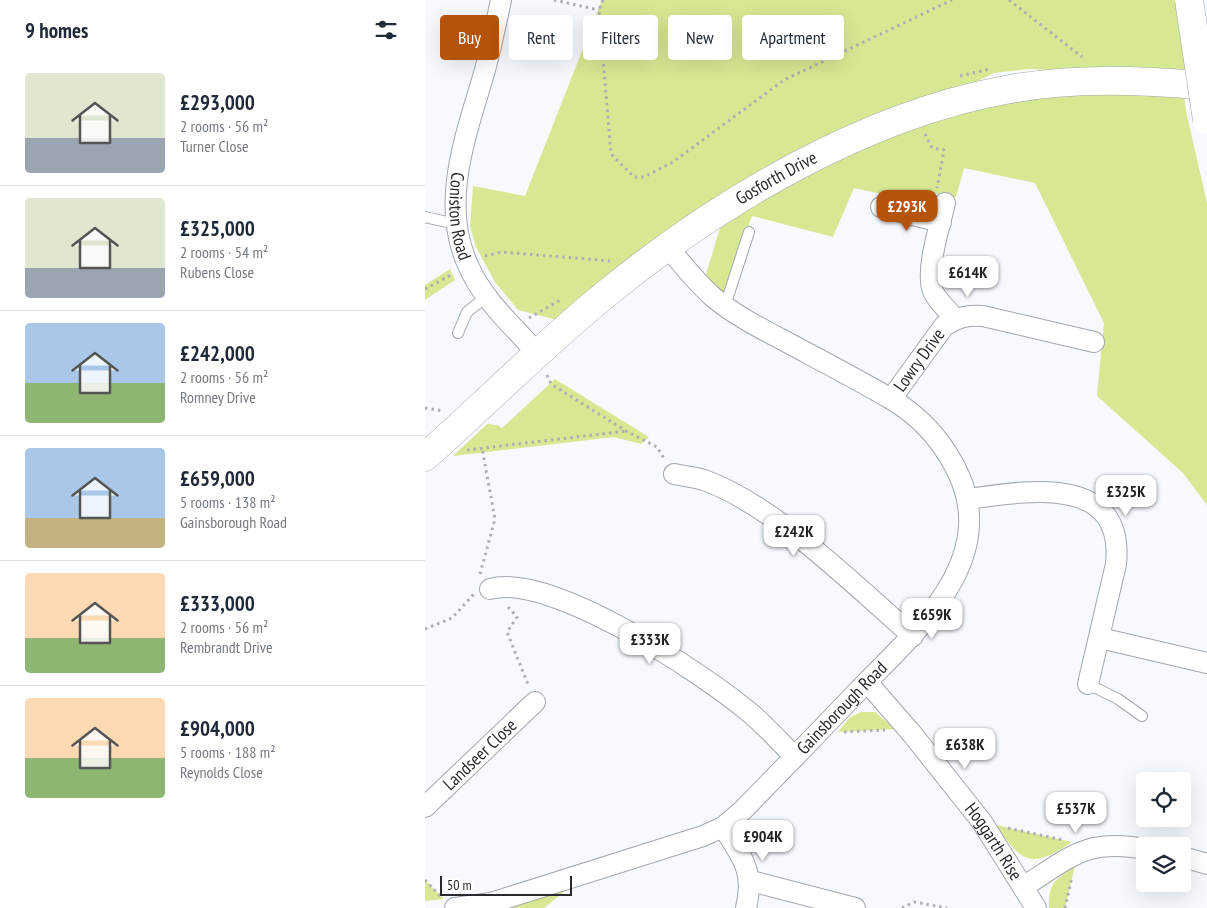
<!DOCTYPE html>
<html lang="en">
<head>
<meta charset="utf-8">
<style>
	:root { --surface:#fff; --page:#f2f2f3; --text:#1f2937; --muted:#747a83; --line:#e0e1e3; --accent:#b45309 }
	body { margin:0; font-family:"PT Sans Narrow",sans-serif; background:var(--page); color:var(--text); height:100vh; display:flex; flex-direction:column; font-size:19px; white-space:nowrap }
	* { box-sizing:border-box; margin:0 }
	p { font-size:16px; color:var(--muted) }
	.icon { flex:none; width:28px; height:28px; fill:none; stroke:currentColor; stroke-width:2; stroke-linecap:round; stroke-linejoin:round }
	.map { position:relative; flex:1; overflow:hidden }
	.sheet { display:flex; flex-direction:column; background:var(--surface); width:425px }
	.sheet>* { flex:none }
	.hud { position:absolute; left:15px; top:15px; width:475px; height:45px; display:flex; gap:10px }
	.controls { position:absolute; left:711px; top:772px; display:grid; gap:10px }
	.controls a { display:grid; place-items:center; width:55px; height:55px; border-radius:5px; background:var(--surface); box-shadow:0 5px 20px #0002; font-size:25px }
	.scale { position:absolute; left:15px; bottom:12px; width:132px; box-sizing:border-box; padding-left:5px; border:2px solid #282a2d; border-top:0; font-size:14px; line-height:18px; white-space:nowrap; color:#282a2d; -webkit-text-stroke:4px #fff; paint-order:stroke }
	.price { position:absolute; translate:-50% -42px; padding:0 11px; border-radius:10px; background:#fff; color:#222; font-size:16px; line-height:32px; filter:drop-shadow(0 1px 2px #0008) }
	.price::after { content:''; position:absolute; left:50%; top:30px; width:15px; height:11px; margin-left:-8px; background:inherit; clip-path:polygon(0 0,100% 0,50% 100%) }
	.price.current { background:var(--accent); color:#fff }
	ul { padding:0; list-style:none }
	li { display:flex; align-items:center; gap:15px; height:125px; padding:0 25px }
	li+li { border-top:1px solid var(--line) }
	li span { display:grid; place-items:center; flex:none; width:140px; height:100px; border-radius:5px; color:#555 }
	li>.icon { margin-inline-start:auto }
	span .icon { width:60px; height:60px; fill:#fffc; stroke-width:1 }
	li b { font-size:21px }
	h2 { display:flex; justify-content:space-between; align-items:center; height:60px; padding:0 25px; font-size:21px }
	.chip { padding:0 18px; border-radius:5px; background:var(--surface); box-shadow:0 5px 20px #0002; font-size:18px; line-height:45px }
	.chip.current { background:var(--accent); color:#fff }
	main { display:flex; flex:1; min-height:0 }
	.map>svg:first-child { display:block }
	.green { fill:#d7e892 }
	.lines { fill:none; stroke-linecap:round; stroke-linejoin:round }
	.lane-casing { stroke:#a2a7ae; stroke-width:12 }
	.street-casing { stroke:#a2a7ae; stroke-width:22 }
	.secondary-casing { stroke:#a2a7ae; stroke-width:29 }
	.path { stroke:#acafb3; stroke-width:3; stroke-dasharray:2.5 4; stroke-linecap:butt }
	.lane { stroke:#fff; stroke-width:10 }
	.street { stroke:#fff; stroke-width:20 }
	.secondary { stroke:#fff; stroke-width:28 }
	.highway-bridge-casing { stroke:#a2a7ae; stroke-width:29; stroke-linecap:butt }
	.highway-bridge { stroke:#fff; stroke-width:28 }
	.labels { text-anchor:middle; stroke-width:4; stroke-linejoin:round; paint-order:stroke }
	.street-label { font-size:18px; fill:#282a2d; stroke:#fff }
</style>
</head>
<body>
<main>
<section class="sheet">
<h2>9 homes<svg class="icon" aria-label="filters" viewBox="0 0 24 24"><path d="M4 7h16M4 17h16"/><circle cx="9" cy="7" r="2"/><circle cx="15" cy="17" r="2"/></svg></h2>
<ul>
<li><span style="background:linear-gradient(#dfe7d0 65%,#9aa5b1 0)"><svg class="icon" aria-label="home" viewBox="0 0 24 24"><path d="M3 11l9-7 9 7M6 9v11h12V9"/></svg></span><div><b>£293,000</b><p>2 rooms · 56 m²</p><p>Turner Close</p></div></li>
<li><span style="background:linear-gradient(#dfe7d0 70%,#9aa5b1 0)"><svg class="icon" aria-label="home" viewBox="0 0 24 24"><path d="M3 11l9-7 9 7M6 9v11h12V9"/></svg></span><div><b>£325,000</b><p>2 rooms · 54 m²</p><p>Rubens Close</p></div></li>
<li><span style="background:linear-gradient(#a9c7e8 60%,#8fb573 0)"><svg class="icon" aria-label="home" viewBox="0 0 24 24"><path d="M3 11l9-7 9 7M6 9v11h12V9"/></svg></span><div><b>£242,000</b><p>2 rooms · 56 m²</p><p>Romney Drive</p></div></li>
<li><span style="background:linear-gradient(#a9c7e8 70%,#c2b280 0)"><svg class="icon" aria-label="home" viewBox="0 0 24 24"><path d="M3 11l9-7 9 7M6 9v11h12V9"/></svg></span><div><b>£659,000</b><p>5 rooms · 138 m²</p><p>Gainsborough Road</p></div></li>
<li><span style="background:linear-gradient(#ffd9b3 65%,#8fb573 0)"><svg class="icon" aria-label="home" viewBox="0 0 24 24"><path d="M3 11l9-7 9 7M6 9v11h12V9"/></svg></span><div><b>£333,000</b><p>2 rooms · 56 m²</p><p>Rembrandt Drive</p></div></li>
<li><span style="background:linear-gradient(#ffd9b3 60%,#8fb573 0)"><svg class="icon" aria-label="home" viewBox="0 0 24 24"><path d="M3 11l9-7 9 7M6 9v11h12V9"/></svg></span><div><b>£904,000</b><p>5 rooms · 188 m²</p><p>Reynolds Close</p></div></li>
</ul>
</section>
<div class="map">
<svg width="782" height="908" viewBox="0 0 782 908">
	<rect width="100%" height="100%" fill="#f6f9fe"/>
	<path class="green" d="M177 0H755L763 77 604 69 569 73 530 92 483 104 132 320 93 310 70 282 51 247 45 226 48 186 100 196Z
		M759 94 761 111 782 203V505L758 473 672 396 679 323 610 183 539 168 531 197 509 193 499 203 429 188 408 237 327 216 299 295 280 277 296 225 386 170 518 115 607 95Z
		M25 269 30 280 0 300V285Z
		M130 379 224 437 216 444 189 437 28 456 62 424 72 425 77 428Z
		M436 712H450L470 729 413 732 425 717Z
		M571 825 647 842C607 869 597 864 571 825Z
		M650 866 640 908H624C623 883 630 880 650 866Z
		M0 880 19 899 0 901Z
		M145 887 119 908H73Z"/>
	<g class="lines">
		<defs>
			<path id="lane" d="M0 217 31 224
				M300 306 324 232
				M33 333 42 312 61 297
				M663 684 693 699 717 716"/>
			<g id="street">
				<path id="s1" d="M76 0C71 24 66 47 60 70 42 133 14 202 43 265 58 300 88 326 113 354"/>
				<path d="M520 203C515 225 500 271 508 291 512 301 523 310 530 319"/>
				<path d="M456 207 516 222"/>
				<path id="s2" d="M466 399 519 326C533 317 542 315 558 316L669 342"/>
				<path d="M249 474C259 476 270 477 279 480 351 506 430 586 488 636"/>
				<path d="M543 499C601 491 700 473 691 564L663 684"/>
				<path d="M65 589C125 572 276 672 324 712 340 725 355 742 370 757"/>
				<path d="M675 638 782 663"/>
				<path id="s3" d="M442 682 488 735 557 822 611 908"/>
				<path id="s4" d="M0 807 110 702"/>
				<path d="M298 827C317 857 330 871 321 908"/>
				<path d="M758 857 782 864"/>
				<path d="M326 881 430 908"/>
				<path d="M598 887C646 857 661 838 720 849"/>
				<path id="s5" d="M30 908 66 903 278 836 298 827 317 811C356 771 394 732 432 692 491 631 580 558 529 465 514 437 493 415 466 399 430 378 393 359 356 339 333 327 308 314 288 297 271 282 257 264 242 246"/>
			</g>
			<g id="secondary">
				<path id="s6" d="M0 457C61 403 118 345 181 294 292 203 438 116 580 90 647 77 715 80 782 86"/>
			</g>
		</defs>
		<use href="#lane" class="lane-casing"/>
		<use href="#street" class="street-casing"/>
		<use href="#secondary" class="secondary-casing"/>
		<path class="path" d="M129 0 174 10
			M178 0 174 10 186 154 209 177H219L248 162 359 80 527 0
			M584 0 657 57
			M535 76 565 69
			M500 134 507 148 519 150 512 188
			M60 256 76 252 186 261
			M0 289 28 274
			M104 318 137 299
			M122 375 126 384 201 431 232 447 240 460
			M0 408 19 411
			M42 450 201 431
			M55 574 70 519 57 448
			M83 607 92 617 82 632 104 687
			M0 629 27 618 49 594
			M419 732 460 730
			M583 828 638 840
			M0 880 17 898
			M477 908 489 902 522 908
			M640 908 647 877"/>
		<use href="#lane" class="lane"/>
		<use href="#street" class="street"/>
		<use href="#secondary" class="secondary"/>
		<defs>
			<path id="highway-bridge" d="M764 0 782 120"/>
		</defs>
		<use href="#highway-bridge" class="highway-bridge-casing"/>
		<use href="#highway-bridge" class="highway-bridge"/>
	</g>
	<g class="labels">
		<g class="street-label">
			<text dy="6" stroke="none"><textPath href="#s6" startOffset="450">Gosforth Drive</textPath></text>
			<text dy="6" stroke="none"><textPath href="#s1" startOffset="222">Coniston Road</textPath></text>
			<text dy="6" stroke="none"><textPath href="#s2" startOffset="48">Lowry Drive</textPath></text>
			<text dy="6" stroke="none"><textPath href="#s5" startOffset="449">Gainsborough Road</textPath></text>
			<text dy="6" stroke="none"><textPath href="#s4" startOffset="76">Landseer Close</textPath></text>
			<text dy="6" stroke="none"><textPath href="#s3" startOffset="204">Hoggarth Rise</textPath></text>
		</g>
	</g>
</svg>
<div class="controls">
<a><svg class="icon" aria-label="locate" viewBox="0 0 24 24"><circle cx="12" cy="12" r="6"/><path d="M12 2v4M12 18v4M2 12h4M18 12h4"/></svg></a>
<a><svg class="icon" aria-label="layers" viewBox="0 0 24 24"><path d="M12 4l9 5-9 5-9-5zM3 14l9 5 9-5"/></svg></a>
</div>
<div class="scale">50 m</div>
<b class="price current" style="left:482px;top:232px">£293K</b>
<b class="price" style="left:543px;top:298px">£614K</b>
<b class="price" style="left:701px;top:517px">£325K</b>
<b class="price" style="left:369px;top:557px">£242K</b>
<b class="price" style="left:507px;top:640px">£659K</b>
<b class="price" style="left:225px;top:665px">£333K</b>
<b class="price" style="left:540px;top:770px">£638K</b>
<b class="price" style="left:651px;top:834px">£537K</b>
<b class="price" style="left:338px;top:862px">£904K</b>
<div class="hud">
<a class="chip current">Buy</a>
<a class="chip">Rent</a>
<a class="chip">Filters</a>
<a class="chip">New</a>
<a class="chip">Apartment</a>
</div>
</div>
</main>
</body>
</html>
